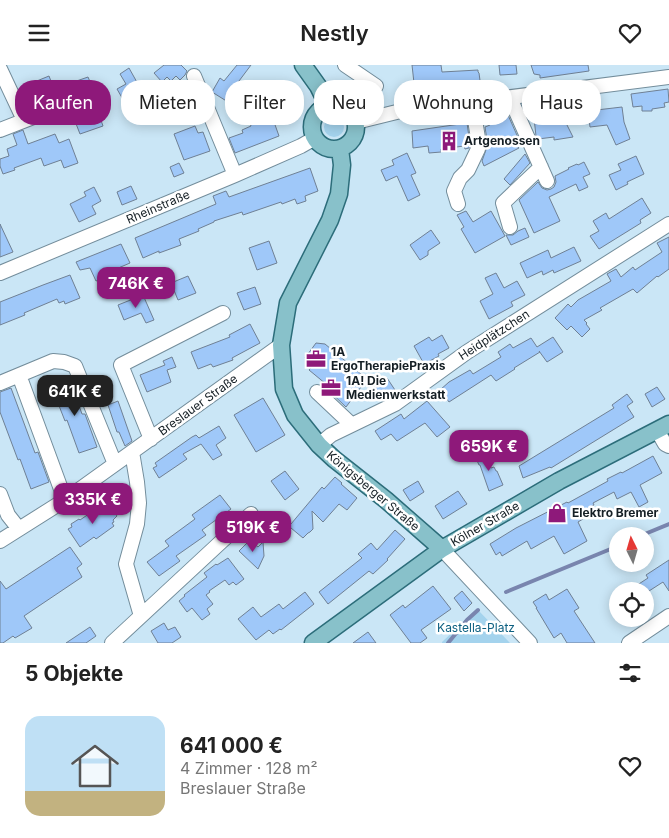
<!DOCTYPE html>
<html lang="de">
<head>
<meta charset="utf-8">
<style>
	:root { --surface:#fff; --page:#f2f2f2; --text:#222; --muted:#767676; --accent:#8e197a }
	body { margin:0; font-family:Inter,sans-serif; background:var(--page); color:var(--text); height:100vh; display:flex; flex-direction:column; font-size:19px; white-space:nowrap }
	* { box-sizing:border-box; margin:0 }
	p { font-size:16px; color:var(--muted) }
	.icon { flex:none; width:28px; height:28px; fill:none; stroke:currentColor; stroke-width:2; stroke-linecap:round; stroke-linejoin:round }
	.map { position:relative; height:578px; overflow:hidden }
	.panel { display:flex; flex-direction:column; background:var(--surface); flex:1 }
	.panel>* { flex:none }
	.top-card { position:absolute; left:15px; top:15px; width:640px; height:45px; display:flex; gap:10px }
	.needle { width:32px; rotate:355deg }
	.tools { position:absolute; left:609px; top:462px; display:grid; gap:10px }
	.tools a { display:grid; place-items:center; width:45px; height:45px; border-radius:50%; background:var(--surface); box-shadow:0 2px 12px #0003; font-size:25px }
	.price { position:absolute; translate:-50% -42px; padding:0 11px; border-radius:10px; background:var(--accent); color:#fff; font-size:16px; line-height:32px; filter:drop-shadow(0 1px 2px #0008) }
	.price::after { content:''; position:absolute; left:50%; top:30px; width:15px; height:11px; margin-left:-8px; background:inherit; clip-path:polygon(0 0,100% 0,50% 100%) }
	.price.current { background:#222; color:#fff }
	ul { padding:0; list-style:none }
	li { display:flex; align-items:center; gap:15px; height:125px; padding:0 25px }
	li span { display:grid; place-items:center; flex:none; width:140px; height:100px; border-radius:15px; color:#555 }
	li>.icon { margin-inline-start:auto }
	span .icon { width:60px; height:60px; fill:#fffc; stroke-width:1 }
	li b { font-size:21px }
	h2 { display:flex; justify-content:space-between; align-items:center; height:60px; padding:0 25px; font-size:21px }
	.tag { padding:0 18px; border-radius:20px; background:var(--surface); box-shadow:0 2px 12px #0003; font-size:18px; line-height:45px }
	.tag.current { background:var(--accent); color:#fff }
	header { display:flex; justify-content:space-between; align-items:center; height:65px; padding:0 25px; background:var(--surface); font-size:22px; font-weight:600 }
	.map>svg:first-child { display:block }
	.green { fill:#a4d3ed }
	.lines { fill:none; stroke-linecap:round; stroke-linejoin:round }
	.stream { stroke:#7985ae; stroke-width:4 }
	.building { fill:#9fc8f9; stroke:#6f8094 }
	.minor-casing { stroke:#738d9b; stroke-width:16 }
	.major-casing { stroke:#2c6d7a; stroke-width:19 }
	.minor { stroke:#fff; stroke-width:14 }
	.major { stroke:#88c1ca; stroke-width:16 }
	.labels { text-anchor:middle; stroke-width:5; stroke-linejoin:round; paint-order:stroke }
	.poi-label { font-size:12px; font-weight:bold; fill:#151f25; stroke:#fff; text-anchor:start }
	.street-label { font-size:12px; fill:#151f25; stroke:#fff }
	.park-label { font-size:12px; fill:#0e6081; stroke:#fff }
</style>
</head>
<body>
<header><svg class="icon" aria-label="menu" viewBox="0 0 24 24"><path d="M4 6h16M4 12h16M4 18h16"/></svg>Nestly<svg class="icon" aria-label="heart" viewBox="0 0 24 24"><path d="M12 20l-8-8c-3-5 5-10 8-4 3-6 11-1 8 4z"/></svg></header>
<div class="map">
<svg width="669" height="578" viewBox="0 0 669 578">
	<rect width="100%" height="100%" fill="#cae6f6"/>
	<path class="green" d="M324 62a10 10 0 1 1 20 0a10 10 0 1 1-20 0Z
		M477 544 510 578H442V577Z"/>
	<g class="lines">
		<path class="stream" d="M640 471 669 459
			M506 527 618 481
			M448 578 467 555 478 545"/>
	</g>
	<path class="building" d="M164 0H181L187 6 185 10 180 15 176 11 171 16 167 12 162 17 154 8Z
		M237 0H251L236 20 240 23 234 32 233 31 228 37 212 27 220 13 224 16Z
		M412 0H441L442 7 478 5V7L479 8 481 23 457 25V23L415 27Z
		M499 0H516L517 9 500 10Z
		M531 0H588L589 6 540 13V10L534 9Z
		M129 3 143 28 125 38 117 24 126 19 120 9Z
		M49 11 54 24 31 33 27 20Z
		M88 12 94 26 91 27 103 61 80 69 73 51 80 48 68 19Z
		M290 22 293 32 268 40 279 71 235 88 229 73 243 68 242 65 251 61 248 52 251 51 247 38 277 26Z
		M668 24 669 37 664 38 665 42 652 44V46H642V41L633 42 631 29Z
		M622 42 624 57 630 74 616 80 607 60 590 62 588 46Z
		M560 46 573 72 554 75V72L538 74 536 71 534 53H540L539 48Z
		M508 50 520 77 513 78 519 83 484 101 482 96 487 82 490 81H488L485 62 490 60 489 53Z
		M467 58 470 79 469 83 465 84 464 81 441 84V87L429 88 428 81 413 83 412 66Z
		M195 61 198 68 203 67 210 86 184 95 174 69Z
		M23 65 28 79 55 69 59 78 69 74 78 98 64 103 61 95 44 101 41 93 14 103 15 105 3 109 0 101V94L9 91 7 84 17 80 13 69Z
		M407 88 416 108 411 110 420 130 408 136 397 111 386 116 381 105 394 100 392 95Z
		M525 89 530 98 510 120 504 114Z
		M636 91 644 109 627 117 628 119 616 125 609 110 621 105 618 99Z
		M584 97 590 109 583 112 588 122 579 126 576 119 549 132 560 156 534 168 519 135 538 117 542 123 547 125 551 124 554 122 556 117 555 111 569 104 568 103 577 99 578 100Z
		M179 98 184 108 174 112 170 102Z
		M310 103 318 126 305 131 306 136 297 139 295 134 282 139 281 137 243 150 242 147 214 156V157L198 164 199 166 179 174 181 180 159 188V186L143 193 135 173 216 139 213 131 226 126 229 132Z
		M131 121 137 134 122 140 117 127Z
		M94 122 101 136 92 141 96 149 79 157 70 139 86 131 84 127Z
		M642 133 651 148 640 155 641 158 599 184 590 171 599 166 593 156 606 148 609 154Z
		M466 146 473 157 491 146 505 171 475 188 461 164 464 162 457 150Z
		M0 159 13 187 0 192Z
		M525 163 529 172 511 180 506 170H513L518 166Z
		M431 165 440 178 428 186V190L420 195 410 180Z
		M669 172V204L658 212 657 211 637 228 633 224 600 243 602 245 584 255 587 258 586 259 590 264 582 272 571 261 567 265 555 253 568 239 571 242 578 235 611 216 607 209 616 204 621 212 633 202 635 205 662 187 657 178Z
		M269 176 277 198 257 205 249 183Z
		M121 179 130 198 116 204 117 208 96 216 90 203 80 205 76 197Z
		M574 182 581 196 554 208 553 205 543 210 542 206 527 213 520 198 548 185 551 193Z
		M496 208 504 223 517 216 525 230 511 237 513 241 489 254 480 236 493 229 485 213Z
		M70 210 80 233 65 239 64 236 59 238 57 234 24 248 25 250 0 260V237L43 220Z
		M188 211 196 228 178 235 171 218Z
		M255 222 261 239 244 245 237 228Z
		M143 230 154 255 146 258 141 248 124 255 118 240Z
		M250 259 260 278 232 293 233 295 213 302 211 299 198 304 191 287 230 272 229 270Z
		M442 270 449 283 438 289 439 291 424 299 414 281 429 272 432 276Z
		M553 272 563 287 547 297 539 286 540 287 514 303 515 304 496 316 491 310 449 337 440 325 449 317 470 305 473 309 501 292 498 287 510 279 513 283 531 273 537 282Z
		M316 278 325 279 367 314 346 342 324 321 326 319 309 305 313 300 305 293Z
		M172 292 176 302 167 305 171 317 147 327 140 310 165 300 163 296Z
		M387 313 395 325 381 334 373 322Z
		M70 316 82 349H85L97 382 79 388 67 355 65 356 52 323Z
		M657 322 665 334 652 342 645 329Z
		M11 323 35 388 38 387 49 417 31 424 20 394 18 395 0 347V327Z
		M627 329 633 337 627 341 634 352 551 403 550 402 523 413 519 401 614 343 612 340Z
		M263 333 285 370 256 387 234 350Z
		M118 336 132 376 125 381 119 367H117L108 340Z
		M427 336 450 362 437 372 425 358 397 376 391 369 381 375 375 366 401 349 404 354Z
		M219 361 226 373 216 380 222 390 213 395 201 379 183 389 187 394 159 413 153 403 157 401 155 398 192 372 196 370 199 373Z
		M486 387 491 403 494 402 496 406H497L503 420 489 426 480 400H479L475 391Z
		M653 391 662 408 640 420 648 437 639 442 631 427 617 434 614 427 593 438 594 440 580 448 583 454 578 457 587 476 564 489 554 471 531 484 527 476 502 491 500 487 496 490 490 479 516 463 567 437 568 438 608 416 607 414 621 407 622 408Z
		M285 406 299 424 285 435 271 416Z
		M335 412 342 418 341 419 357 433 347 445 339 439 323 457 312 446 313 464 310 467 308 468 303 473 291 463 278 477 270 470 286 454 291 459 322 422 324 424Z
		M418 416 424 427 410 436 403 425Z
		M458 426 467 439 443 454 435 441Z
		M220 430 231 444 202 465 206 470 176 491 180 496 159 511 147 497 169 481 165 476 195 454 192 450Z
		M108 437 117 451 113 455 114 457 112 458 114 461 96 474 94 472 80 482 68 464 72 462 71 459 79 454 80 455 96 444 97 445Z
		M395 465 405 474 387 494 388 495 373 509 369 506 328 539 319 527 362 493 358 489 371 478 377 485Z
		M250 475 258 482 263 477 264 491 258 504 239 486Z
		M70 482 82 499 77 503 82 512 24 551 32 563 15 573 13 571 3 578H0V516L6 524Z
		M228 493 244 514 236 520 233 517 229 520 225 515 209 526 210 527 206 530 213 539 207 544 210 549 202 555 192 543 187 547 179 536 185 531 184 530 207 512 204 508 216 499 217 500Z
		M669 495V526L663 517 649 526H628L648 513 646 510Z
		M433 521 451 544 421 565 427 573 420 578H411L390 550 403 540 405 543Z
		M567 524 579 543 574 546 595 578H567L561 568 554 573 536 543H537L533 537 546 529 549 535Z
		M462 526 472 538 464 546 454 533Z
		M305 527 314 539 281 565 280 564 273 569 269 565 256 575 238 554 253 542 261 552 279 539 283 544Z
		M164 558 168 565 175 562 181 572 172 578H158L151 566Z
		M90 562 96 571 86 578H66Z
		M368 567 376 578H353Z"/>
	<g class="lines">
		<defs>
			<path id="minor" d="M345 0 376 21
				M0 4 24 55
				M194 11 235 110
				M510 33 547 116
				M356 57 413 43 472 37 669 12
				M0 65 54 44
				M458 139 454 126 460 113 468 105 478 84 479 79 472 37
				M510 162 503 138 541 102
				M0 208 235 110 301 81 315 73
				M19 310 65 435
				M0 318 53 296 64 297 75 301 115 399
				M317 327 352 360
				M657 365 665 379 669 381
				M151 374 121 300 223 248
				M319 380 331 370 395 339 467 287 669 159
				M132 387 137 417 139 438 137 459 126 499 141 551
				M0 429 8 450 19 464
				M0 476 65 435 281 280
				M442 484 530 578
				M112 578 251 449
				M629 578 669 551"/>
			<path id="major" d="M303 0 318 21 328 41
				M312 62a22 22 0 1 1 44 0a22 22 0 1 1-44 0Z
				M340 84 342 100 339 129 330 155 288 238 281 280 284 324 295 350 319 380 334 394 386 435 442 484
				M313 578 442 484 559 416 669 359"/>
		</defs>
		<use href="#minor" class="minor-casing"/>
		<use href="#major" class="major-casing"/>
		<use href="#minor" class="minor"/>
		<use href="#major" class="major"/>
	</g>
	<defs>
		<symbol id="building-bare" viewBox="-9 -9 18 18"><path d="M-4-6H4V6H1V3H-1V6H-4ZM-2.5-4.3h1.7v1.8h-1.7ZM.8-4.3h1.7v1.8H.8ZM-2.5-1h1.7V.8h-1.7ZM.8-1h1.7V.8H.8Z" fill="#8e197a" stroke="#fff" stroke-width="2.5" paint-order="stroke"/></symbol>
		<symbol id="office-bare" viewBox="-9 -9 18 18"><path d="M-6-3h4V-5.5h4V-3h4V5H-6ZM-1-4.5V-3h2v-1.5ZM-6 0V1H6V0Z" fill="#8e197a" stroke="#fff" stroke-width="2.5" paint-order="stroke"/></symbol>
		<symbol id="shop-bare" viewBox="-9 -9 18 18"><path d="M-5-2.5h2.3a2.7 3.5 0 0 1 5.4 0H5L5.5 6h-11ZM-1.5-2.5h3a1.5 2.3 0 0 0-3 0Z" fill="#8e197a" stroke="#fff" stroke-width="2.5" paint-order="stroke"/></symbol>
	</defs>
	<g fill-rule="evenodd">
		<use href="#building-bare" x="435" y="62" width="28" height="28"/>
		<use href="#office-bare" x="302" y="280" width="28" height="28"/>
		<use href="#office-bare" x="317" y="309" width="28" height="28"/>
		<use href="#shop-bare" x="543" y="434" width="28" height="28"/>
	</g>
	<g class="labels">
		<g class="poi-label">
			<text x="464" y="80">Artgenossen</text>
			<text x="331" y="291">1A<tspan x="331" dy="14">ErgoTherapiePraxis</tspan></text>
			<text x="346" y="320">1A! Die<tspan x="346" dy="14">Medienwerkstatt</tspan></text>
			<text x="572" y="452">Elektro Bremer</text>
		</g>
		<g class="street-label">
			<text transform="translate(158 142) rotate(-23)" y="4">Rheinstraße</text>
			<text transform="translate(494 270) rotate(-33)" y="4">Heidplätzchen</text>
			<text transform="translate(198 340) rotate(-36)" y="4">Breslauer Straße</text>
			<text transform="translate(373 426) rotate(40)" y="4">Königsberger Straße</text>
			<text transform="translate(485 459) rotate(-30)" y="4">Kölner Straße</text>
		</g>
		<g class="park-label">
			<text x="476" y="567">Kastella-Platz</text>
		</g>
	</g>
</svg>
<div class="tools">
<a><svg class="needle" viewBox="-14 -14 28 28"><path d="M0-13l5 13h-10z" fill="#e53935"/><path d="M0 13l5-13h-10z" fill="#767676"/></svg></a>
<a><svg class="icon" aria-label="locate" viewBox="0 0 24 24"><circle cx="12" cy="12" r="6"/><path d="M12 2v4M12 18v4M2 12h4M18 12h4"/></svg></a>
</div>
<b class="price" style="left:136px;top:244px">746K €</b>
<b class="price current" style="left:75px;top:352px">641K €</b>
<b class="price" style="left:489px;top:407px">659K €</b>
<b class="price" style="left:93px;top:460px">335K €</b>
<b class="price" style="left:253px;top:488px">519K €</b>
<div class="top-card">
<a class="tag current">Kaufen</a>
<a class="tag">Mieten</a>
<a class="tag">Filter</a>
<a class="tag">Neu</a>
<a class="tag">Wohnung</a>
<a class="tag">Haus</a>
</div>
</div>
<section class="panel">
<h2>5 Objekte<svg class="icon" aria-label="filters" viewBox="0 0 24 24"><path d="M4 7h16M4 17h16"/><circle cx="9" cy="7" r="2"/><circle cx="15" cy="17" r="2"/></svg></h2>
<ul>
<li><span style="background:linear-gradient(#bfe0f5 75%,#c2b280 0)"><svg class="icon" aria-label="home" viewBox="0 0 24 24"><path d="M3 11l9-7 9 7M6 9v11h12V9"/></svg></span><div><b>641 000 €</b><p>4 Zimmer · 128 m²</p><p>Breslauer Straße</p></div><svg class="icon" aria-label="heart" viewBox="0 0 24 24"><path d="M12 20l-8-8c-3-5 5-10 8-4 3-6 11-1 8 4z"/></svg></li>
</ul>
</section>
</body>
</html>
